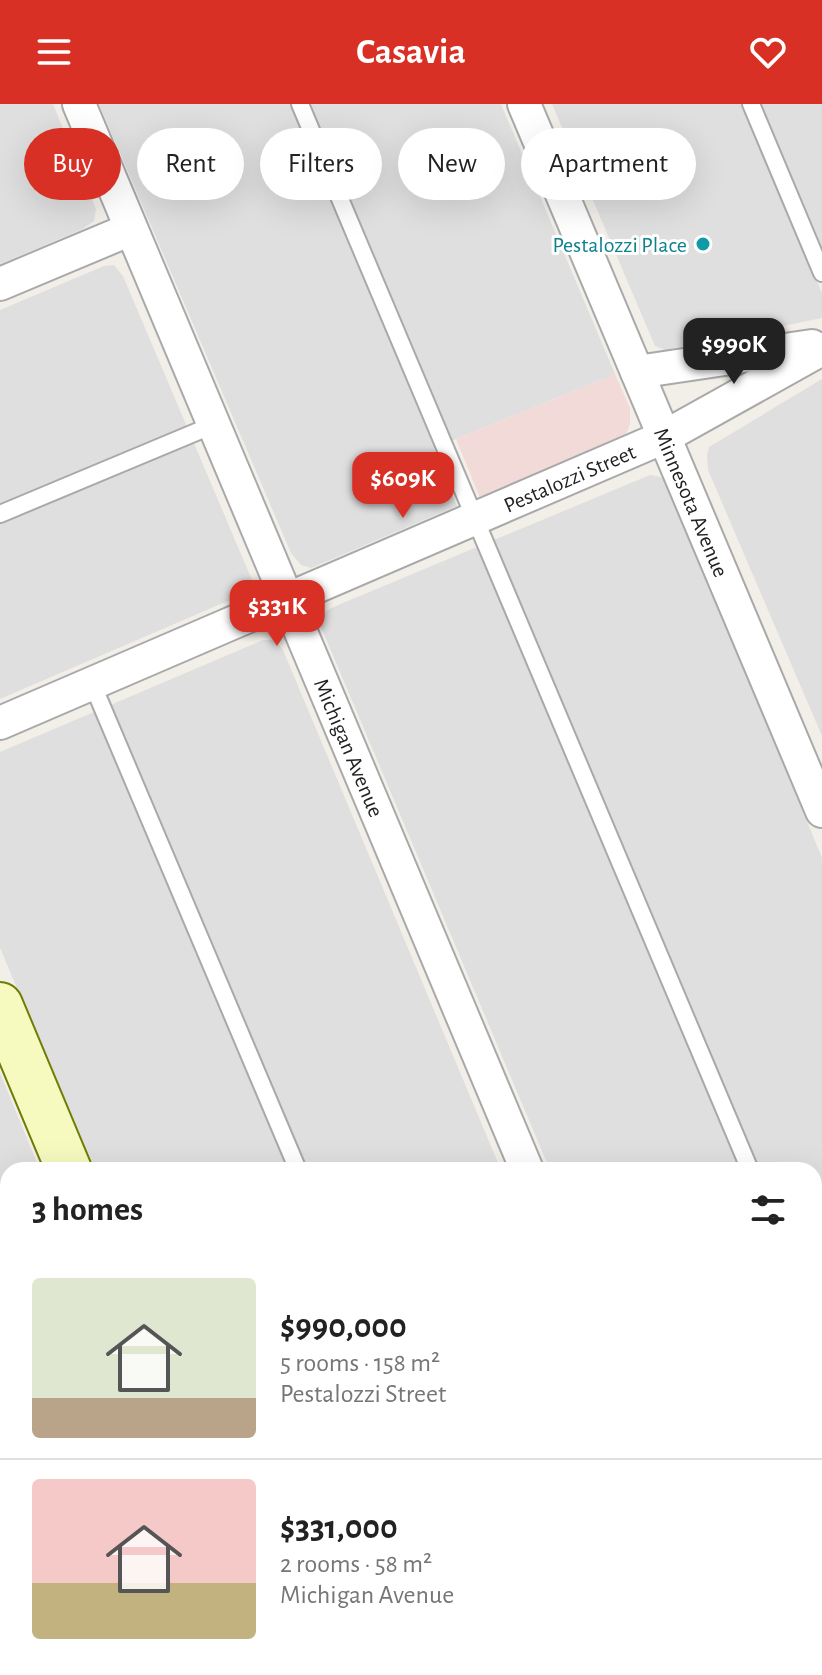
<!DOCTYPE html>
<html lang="en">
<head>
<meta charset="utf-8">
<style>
	:root { --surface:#fff; --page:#f2f2f2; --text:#222; --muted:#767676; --line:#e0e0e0; --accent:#d93025 }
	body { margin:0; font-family:"Alegreya Sans",sans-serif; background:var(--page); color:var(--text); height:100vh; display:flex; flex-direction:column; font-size:30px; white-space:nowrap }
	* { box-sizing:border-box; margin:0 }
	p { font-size:26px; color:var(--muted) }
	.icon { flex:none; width:44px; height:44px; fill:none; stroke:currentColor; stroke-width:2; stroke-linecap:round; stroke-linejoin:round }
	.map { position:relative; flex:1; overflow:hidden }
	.panel { position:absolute; left:0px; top:1058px; width:822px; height:514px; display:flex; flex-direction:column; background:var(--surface); border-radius:24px 24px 0 0; box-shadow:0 8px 32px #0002 }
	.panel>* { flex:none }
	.banner { position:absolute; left:24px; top:24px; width:774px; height:72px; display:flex; gap:16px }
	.price { position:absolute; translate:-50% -68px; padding:0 18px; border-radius:16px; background:var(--accent); color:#fff; font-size:26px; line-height:52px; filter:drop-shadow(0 2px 4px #0008) }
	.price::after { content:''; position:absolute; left:50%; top:48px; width:24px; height:18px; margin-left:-12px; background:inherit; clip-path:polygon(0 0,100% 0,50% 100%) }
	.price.current { background:#222; color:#fff }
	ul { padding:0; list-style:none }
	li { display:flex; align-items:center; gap:24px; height:200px; padding:0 32px }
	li+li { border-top:2px solid var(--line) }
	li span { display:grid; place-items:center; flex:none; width:224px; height:160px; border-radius:8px; color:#555 }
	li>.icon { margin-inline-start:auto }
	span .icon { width:96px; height:96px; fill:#fffc; stroke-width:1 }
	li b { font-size:34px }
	h2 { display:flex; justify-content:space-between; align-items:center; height:96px; padding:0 32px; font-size:34px }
	.chip { padding:0 28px; border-radius:36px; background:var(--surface); box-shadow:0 8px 32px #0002; font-size:28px; line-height:72px }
	.chip.current { background:var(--accent); color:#fff }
	header { display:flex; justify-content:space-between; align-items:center; height:104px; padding:0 32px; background:var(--accent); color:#fff; font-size:36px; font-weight:700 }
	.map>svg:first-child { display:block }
	.residential { fill:#e0dfdf }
	.commercial { fill:#f2dad9 }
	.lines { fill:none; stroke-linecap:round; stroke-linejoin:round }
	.lane-casing { stroke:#a9a9a9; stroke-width:20 }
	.street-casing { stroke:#a9a9a9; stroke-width:36 }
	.secondary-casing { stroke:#707d05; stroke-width:48 }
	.lane { stroke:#fff; stroke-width:16 }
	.street { stroke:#fff; stroke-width:32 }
	.secondary { stroke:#f7fabf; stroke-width:44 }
	.culture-dot { fill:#0f9aa8; stroke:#fff; stroke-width:3 }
	.labels { text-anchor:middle; stroke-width:6; stroke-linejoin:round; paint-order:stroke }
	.culture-label { font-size:22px; fill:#0d838f; stroke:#fff; text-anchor:end }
	.street-label { font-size:22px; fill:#222; stroke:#fff }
</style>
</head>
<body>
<header><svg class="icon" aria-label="menu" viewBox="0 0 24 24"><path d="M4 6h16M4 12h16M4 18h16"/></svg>Casavia<svg class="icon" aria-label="heart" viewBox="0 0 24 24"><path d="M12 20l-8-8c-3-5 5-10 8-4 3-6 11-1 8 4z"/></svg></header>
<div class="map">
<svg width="822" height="1571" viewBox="0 0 822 1571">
	<rect width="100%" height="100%" fill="#f2efe9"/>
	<path class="residential" d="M0 0H53L96 105 94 117 81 126 0 160Z
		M99 0H501L615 270 434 344 457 402 311 464 301 461 291 449Z
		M552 0H822V159L811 164 822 189V214L665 246 655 242Z
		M114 161 123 172 252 476 251 483 244 490 0 595V206L104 162Z
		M822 275V632L708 366 707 351 709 343Z
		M650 371 661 373 670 384 822 754V1219L814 1221V1066H550L321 523V511L331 504Z
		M263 536H274L283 546 501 1066H94L0 844V648Z
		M0 969 40 1066H8V1270L0 1274Z
		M822 1268V1571H762L759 1564H814V1270Z
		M0 1340 8 1359V1479L0 1482Z
		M8 1532V1564H260L263 1571H0V1535Z
		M303 1564H714L717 1571H306Z"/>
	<path class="commercial" d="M615 270 630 304V320L626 330 480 394 456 335Z
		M8 1295V1359L0 1340V1298Z"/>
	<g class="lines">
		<defs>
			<path id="lane" d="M300 0 750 1066
				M751 0 822 169
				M0 410 213 321
				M92 579 298 1066
				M0 1280 8 1277
				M814 1477 822 1474
				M499 1564 502 1571
				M468 1571 484 1564"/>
			<g id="street">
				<path id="s1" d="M79 0 527 1066"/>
				<path id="s2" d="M524 0 822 707"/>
				<path d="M0 180 131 125"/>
				<path d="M637 268 812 242"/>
				<path id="s3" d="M0 619 664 333 822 245"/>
				<path d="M734 1564 737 1571"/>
			</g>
			<path id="secondary" d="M0 901 69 1066
				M814 1248 822 1246
				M0 1508 8 1505
				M283 1564 286 1571"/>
		</defs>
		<use href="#lane" class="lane-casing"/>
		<use href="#street" class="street-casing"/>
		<use href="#secondary" class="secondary-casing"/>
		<use href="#lane" class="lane"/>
		<use href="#street" class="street"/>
		<use href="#secondary" class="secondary"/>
	</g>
	<circle class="culture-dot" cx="703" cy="140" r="8"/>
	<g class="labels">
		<g class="culture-label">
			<text x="687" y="148">Pestalozzi Place</text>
		</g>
		<g class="street-label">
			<text dy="8" stroke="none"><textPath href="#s3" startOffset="620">Pestalozzi Street</textPath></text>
			<text dy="8" stroke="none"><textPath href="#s2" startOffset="432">Minnesota Avenue</textPath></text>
			<text dy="8" stroke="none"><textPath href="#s1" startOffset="698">Michigan Avenue</textPath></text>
		</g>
	</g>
</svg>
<b class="price current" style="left:734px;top:282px">$990K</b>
<b class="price" style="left:403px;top:416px">$609K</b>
<b class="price" style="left:277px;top:544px">$331K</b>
<div class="banner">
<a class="chip current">Buy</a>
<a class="chip">Rent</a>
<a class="chip">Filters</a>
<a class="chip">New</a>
<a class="chip">Apartment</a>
</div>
<section class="panel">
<h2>3 homes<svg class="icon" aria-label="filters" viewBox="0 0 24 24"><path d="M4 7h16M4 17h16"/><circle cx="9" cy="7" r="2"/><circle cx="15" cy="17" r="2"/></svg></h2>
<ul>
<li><span style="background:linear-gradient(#dfe7d0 75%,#b9a48a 0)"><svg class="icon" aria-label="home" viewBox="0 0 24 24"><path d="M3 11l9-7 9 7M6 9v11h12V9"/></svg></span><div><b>$990,000</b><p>5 rooms · 158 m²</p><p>Pestalozzi Street</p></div></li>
<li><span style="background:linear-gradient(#f6c9c9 65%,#c2b280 0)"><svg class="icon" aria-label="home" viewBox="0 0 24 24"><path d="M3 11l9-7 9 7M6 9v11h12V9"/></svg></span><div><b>$331,000</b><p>2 rooms · 58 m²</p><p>Michigan Avenue</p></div></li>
</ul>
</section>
</div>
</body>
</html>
